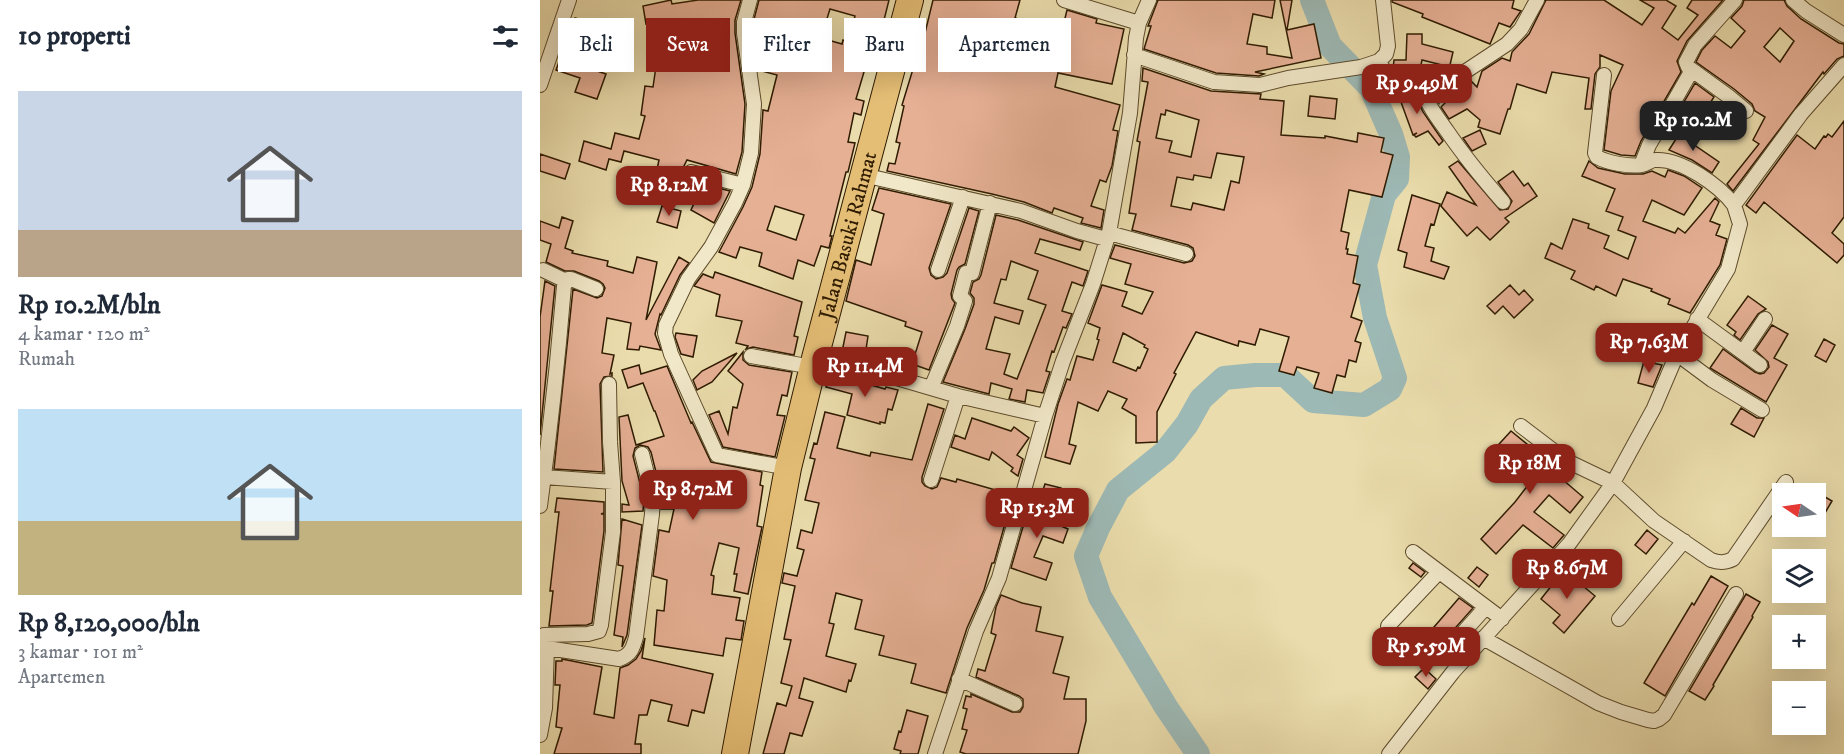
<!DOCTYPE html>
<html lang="id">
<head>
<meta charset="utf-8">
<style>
	:root { --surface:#fff; --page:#f2f2f3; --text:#1f2937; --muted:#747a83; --accent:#8f2418 }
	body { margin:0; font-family:"IM FELL DW Pica",serif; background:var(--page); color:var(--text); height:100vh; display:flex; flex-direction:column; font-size:22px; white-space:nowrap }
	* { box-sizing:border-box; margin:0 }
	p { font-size:20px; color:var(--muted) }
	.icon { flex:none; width:33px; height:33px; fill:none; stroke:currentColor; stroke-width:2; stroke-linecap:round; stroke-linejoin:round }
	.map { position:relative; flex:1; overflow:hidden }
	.details { display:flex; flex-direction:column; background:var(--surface); width:540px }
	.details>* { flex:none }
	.guide { position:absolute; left:18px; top:18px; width:570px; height:54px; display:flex; gap:12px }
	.needle { width:39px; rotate:283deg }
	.controls { position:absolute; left:1232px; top:483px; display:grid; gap:12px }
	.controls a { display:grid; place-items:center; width:54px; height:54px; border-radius:0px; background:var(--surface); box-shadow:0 6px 24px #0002; font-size:30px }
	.price { position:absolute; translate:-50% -51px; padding:0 14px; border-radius:12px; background:var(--accent); color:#fff; font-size:20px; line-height:39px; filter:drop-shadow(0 2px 3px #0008) }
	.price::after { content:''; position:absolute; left:50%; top:36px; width:18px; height:14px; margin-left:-9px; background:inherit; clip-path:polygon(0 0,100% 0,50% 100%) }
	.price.current { background:#222; color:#fff }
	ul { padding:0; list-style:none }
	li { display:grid; align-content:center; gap:12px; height:318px; padding:0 18px }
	li span { display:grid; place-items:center; height:186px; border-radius:0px; color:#555 }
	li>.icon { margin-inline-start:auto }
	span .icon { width:108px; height:108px; fill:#fffc; stroke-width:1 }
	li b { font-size:26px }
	h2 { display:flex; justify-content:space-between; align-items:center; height:72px; padding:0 18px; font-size:26px }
	.pill { padding:0 21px; border-radius:0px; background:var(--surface); box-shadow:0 6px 24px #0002; font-size:21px; line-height:54px }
	.pill.current { background:var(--accent); color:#fff }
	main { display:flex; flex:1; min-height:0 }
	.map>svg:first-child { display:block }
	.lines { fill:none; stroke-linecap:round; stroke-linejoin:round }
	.river { stroke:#9db9b5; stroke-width:24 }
	.building { fill:#e6b095; stroke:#2e1b00; stroke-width:1.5; fill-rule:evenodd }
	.street-casing { stroke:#5d4b2b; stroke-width:16 }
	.highway-casing { stroke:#2e1b00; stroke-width:28 }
	.street { stroke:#f1e8c9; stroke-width:14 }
	.highway { stroke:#e5be76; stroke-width:26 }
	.labels { text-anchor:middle; stroke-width:6; stroke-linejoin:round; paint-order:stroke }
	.street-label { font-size:21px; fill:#2e1b00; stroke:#f1e8c9 }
</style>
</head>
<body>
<main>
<section class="details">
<h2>10 properti<svg class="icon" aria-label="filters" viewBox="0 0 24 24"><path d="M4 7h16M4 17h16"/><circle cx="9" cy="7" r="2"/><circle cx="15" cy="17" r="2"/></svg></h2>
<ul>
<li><span style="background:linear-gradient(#c9d6e8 75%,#b9a48a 0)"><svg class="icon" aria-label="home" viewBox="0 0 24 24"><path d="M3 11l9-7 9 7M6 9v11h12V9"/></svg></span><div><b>Rp 10.2M/bln</b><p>4 kamar · 120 m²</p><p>Rumah</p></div></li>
<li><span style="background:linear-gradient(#bfe0f5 60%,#c2b280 0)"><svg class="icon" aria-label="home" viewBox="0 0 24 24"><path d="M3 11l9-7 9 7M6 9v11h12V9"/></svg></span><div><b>Rp 8,120,000/bln</b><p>3 kamar · 101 m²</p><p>Apartemen</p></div></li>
</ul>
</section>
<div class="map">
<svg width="1304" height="754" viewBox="0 0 1304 754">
	<rect width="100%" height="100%" fill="#eadcac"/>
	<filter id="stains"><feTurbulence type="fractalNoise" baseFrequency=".00333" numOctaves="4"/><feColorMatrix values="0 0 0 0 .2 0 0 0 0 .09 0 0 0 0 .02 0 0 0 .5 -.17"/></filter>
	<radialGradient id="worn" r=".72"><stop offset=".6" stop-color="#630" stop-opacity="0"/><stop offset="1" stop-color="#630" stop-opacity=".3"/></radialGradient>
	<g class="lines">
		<path class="river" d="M658 754 626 707 560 597 546 556 558 528 578 490 625 452 647 424 661 399 684 378 715 375H745L773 401 824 405 850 389 855 378 835 318 825 265 844 195 857 179 858 157 851 134 831 88 790 46 772 0"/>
	</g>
	<path class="building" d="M131 0 132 4 158 0H201L195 20V33L205 104 202 152 196 174 147 160 142 170V179L128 175V177L116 174 119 160 84 151 81 162 69 159 66 170 39 161 44 141 71 149 75 133 99 139 105 116 101 115 105 86 113 87 119 46 125 47 121 21 106 24 103 6ZM169 20 168 55 137 49 135 25Z
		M219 0H349L342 28 345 29 341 45 329 42 322 71 324 72 316 99 324 101 321 115 314 113 308 142 315 143 308 172H306L290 236H292L289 248 281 246 274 266 258 260 253 279 219 266 222 253 200 247 196 258 179 252 203 207 212 187 220 154 223 110 228 111 237 75 218 70 213 23ZM290 9 315 16 308 42 303 40 302 44 281 38ZM235 206 264 215 256 240 227 230Z
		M393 0H480L475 18 495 24 489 49 497 51 494 59 514 64 527 10 557 19 556 23 584 29 572 84 518 73 515 87 580 105 573 130 578 131 572 166 566 182 560 180 551 206 564 210 561 228 541 223 543 218 514 208 512 213 484 202 452 194 347 171 349 163 355 164 360 143 356 142 364 106 362 105 373 69 375 65 377 66Z
		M618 0H735L732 18 713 14 707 44 727 47V54L752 58 740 0H752L747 30 774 24 781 58 715 72 724 74 719 76 676 73 604 49 611 26H608Z
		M852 0H974L972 8 981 11 970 27 959 23 950 44 882 17 883 14 852 2Z
		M1006 0H1064L1102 25 1114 8 1100 0H1126L1136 6 1122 28 1138 40 1158 15 1147 8 1152 0H1183L1147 41 1137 61 1141 72 1101 141 1095 156 1081 155 1064 150 1071 91 1083 65 1060 55V67L1055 74 1051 109H1045L1049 78 1012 72 1006 93 977 84 970 109H968L960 134 938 127 940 120 927 109 909 119 901 107 926 82 930 80 937 87 942 71 962 58 970 61 972 52 989 34Z
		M1204 0H1244L1247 6 1261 19 1299 43 1304 44V56L1297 59 1284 74 1283 72 1193 191 1187 184 1219 144 1213 140 1225 117 1215 111 1212 104 1194 89 1156 62 1162 50 1175 36 1191 48 1205 31 1191 18 1202 6ZM1240 28 1254 41 1240 62 1224 47Z
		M35 18 46 21 44 26 60 31 48 68 66 74 57 99 35 92 40 78 16 70Z
		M867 34H882V44L913 52 910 65H902L882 60 880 70 873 69 856 73 853 69 854 60H866Z
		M603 68 671 91 721 94 720 99 744 101 741 135 785 138V136L817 142 818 133 844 138 841 152 853 155 842 197 809 190 801 231 809 233 806 249H808L807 254 818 256 813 283 820 285 811 317 822 321 815 341 821 343 816 362 809 360 805 377 797 375 792 393 774 388 779 373 757 367 754 375 739 371 749 337 720 329 715 345 699 341 698 346 656 332 634 373 636 374 617 412V442L596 443V416L582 408 587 399 568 391 558 411 538 402 529 444 536 446 530 464 505 457 518 404 527 379 530 380 537 356 553 360 559 340 557 339 560 328 548 323 562 285 587 292 582 306 602 314 613 292 585 284 591 264 570 258 575 245 644 263 652 261 655 256 653 248 648 245 592 230 596 214 589 213 600 142 597 141 608 82 602 81ZM626 110 659 120 651 157 629 152 632 141 616 138 621 114 625 115ZM677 153 704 157 699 183 691 181 684 210 653 203 651 210 631 206 637 177 653 180 654 175 671 178ZM583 333 605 345 604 347 608 349 600 368 598 367 596 371 573 362Z
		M905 78V81L899 103 891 87Z
		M1155 83 1174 97 1167 108 1159 104 1140 130 1131 124Z
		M872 88 883 112 903 141 899 145 888 131 876 137 874 135 877 133 873 135 857 91Z
		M770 96 797 99 795 119 768 116Z
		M1304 121V217L1292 233 1304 244V255L1297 263 1224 202 1216 213 1206 205 1257 135 1275 149 1284 136 1286 137 1288 134 1292 137Z
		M940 130 946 144 932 151 923 138Z
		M1141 131 1156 140 1153 144 1179 162 1172 173 1152 160 1129 150Z
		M0 154 30 164 25 179 0 171Z
		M918 161 960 210 968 209 972 201 958 182 973 171 984 186 988 183 997 196 965 218 969 222 950 240 937 227 927 236 901 206 907 192 936 205 909 167Z
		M1049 161 1058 168 1085 174H1103L1112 171 1125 177 1128 170 1144 176 1162 188 1144 215 1112 200 1103 221 1135 233 1138 228 1145 233 1175 198 1179 202 1170 221 1180 225 1176 235 1187 239 1180 265 1150 313 1128 304 1130 299 1111 291 1112 289 1083 279 1076 296 1056 286 1054 290 1031 279 1035 271 1005 258 1011 243 1022 249 1033 219 1049 224 1048 228 1069 236 1064 248 1088 259 1096 237 1078 230 1083 217 1066 211 1075 189 1042 176Z
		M163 184 190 191 174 223 151 210Z
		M339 188 411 204 389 268 391 275 396 279 403 277 407 273 429 208 439 211 425 264 419 267 417 270 411 294 412 299 415 303 389 370 372 364 382 332 365 326 366 322 306 301 316 260 331 265 344 214 332 210Z
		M872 195 900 204 894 225 891 224 885 246 894 248 891 261 909 267 904 279 864 267 867 253 858 250Z
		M122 206 141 211 137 228 117 222Z
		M456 215 478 220 543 242 540 250 500 239 495 253 548 271 543 286 532 282 522 311 532 314 526 328 523 327 514 352 512 351 506 371 510 372 503 393 487 390 485 402 469 399 472 389 451 383 449 394 403 382 425 329 434 304V298L430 293 433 282 439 279 441 275ZM471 261 498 271 488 299 506 305 477 379 464 374 470 354 446 349 455 317 479 324 483 311 454 303 461 279 466 280Z
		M22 217 33 221 25 248 33 251 32 253 68 261 67 266 93 273 97 257 117 262 106 320 139 257 149 263 140 275 121 315 120 314 115 334 121 350 100 346 99 350 87 349 91 323 67 318 62 353 74 355 70 374 72 373V376L64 377 60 384 63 472 14 469 33 289 57 298 62 296 65 288 63 284 59 281 34 271H25L6 262 11 244 0 240V221L19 228Z
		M175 272 262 302 254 336 258 337 254 355 213 347 206 349 208 346 196 343 202 321 176 316 180 295 154 286 163 274 173 278Z
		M5 281 15 286 0 435V317Z
		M970 285 979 295 984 290 993 300 974 318 963 306 955 314 947 306Z
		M1208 296 1226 309 1218 314 1200 340 1194 335 1196 332 1187 325Z
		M1232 325 1248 334 1234 358 1247 365 1226 402 1170 368 1183 349 1215 372 1220 374 1224 373 1229 367 1228 362 1215 350Z
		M306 332 328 336 325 356 302 352Z
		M136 333 157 336 153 357 141 354 135 337Z
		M1284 339 1295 345 1286 362 1275 356Z
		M203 352V360L209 365 252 372 247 396 242 395 237 415 245 416 235 457 183 447 169 415 179 411 188 434 193 407 197 408 203 384 188 371Z
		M197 353 172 382 157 390 153 380 162 371Z
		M1104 361 1122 365 1113 387 1098 383Z
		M99 365 101 374 127 366 151 423 152 422 171 462 222 472 220 485 223 486 217 526 222 527 208 594 194 591 197 574H194L199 548 179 543 171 575 174 576 172 594 200 598 196 620 204 621 201 640 186 638 183 656 114 645 117 610 124 611 127 580 113 576 119 530 129 532 134 509H121L122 496 111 452 108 447 100 445 95 448 93 456 104 499 103 511 82 512V504L89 505 82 481 79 417 88 415 96 445 124 436 115 411H114L103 383 88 388 82 370Z
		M290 373 345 389 346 387 358 390 352 410 348 409 345 423 340 422V424L307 415 312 394 286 387Z
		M388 404 404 409 382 477V482L385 486 392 489 397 487 401 478 416 482 417 479 473 495 454 563H452L444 590 427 628 406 693 371 683 376 664 339 655 344 636 315 629 322 600 296 593 289 623 294 624 286 656 316 664 311 681 309 680 306 692 264 678 259 698 273 702 262 736 250 733 244 754H223L237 703 246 706 252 686 241 683 251 640 244 639 255 586 242 583 244 573 257 576 264 550 257 548 261 530 272 533 279 503 265 500 275 459 270 458 274 443 277 444 285 412 305 417 297 448 330 456 331 452 372 460Z
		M1201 408 1217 418H1224L1214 437 1191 424Z
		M432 418 471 431 474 427 489 438 477 455 483 459 478 476 471 471 473 468 452 452 449 460 411 447 415 435 425 439Z
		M971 431 987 444 1005 465 1009 460 1026 475 1022 479 1043 497 1030 513 1009 495 994 512 1024 535 1013 548 983 525 956 554 941 539 975 502 992 480 973 460 965 468 950 454Z
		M505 484 521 488 517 503 502 493Z
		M1275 491 1292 501 1275 530Z
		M17 498 64 502V513L61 514H64V531L52 623 47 625 9 626 13 591H10L19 512H15Z
		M491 499 517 506 515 511H517L514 523 528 529 523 543 503 536 494 557 512 563 506 580 471 568Z
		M82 519 102 525 87 635 82 647 83 637 74 635 83 566 78 565Z
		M1107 530 1118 539 1106 554 1095 545Z
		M873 563 885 572 881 577 869 568Z
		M937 567 948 575 939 587 928 578Z
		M1024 570 1055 596 1024 633 1013 623 1020 615 1001 599Z
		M1171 576 1188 586 1125 696 1104 683 1152 603 1154 605Z
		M1206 594 1220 602 1212 616 1213 617 1173 685 1174 686 1165 700 1149 691Z
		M461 595 482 603 501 607 496 631 523 637 513 673 529 677 524 699H546V721L538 754H426L420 752 427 730 422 729 427 709 423 708 426 696 431 697V694L472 712H480L483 707V699L479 696 436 677 438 669 445 671 456 635 451 633 456 607Z
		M919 598 933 608 894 652 882 641Z
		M105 638 102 658 173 674 164 713 152 710 148 726 128 721 132 705 111 700 107 715H99L95 744H101V754H14L22 728 16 727 20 685H15L16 661H22V659L62 667 54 714 74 718 80 668 88 665 96 659 101 651Z
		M884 668 896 679 888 689 875 677Z
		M367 710 388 716 378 754H360L361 751 354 749 359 731 361 732Z"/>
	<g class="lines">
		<defs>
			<path id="street" d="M210 0 204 22V33L214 104 211 153 203 185 195 203 171 247 148 279 126 325 125 333 131 354 177 455 248 468
				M1195 0 1155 45 1146 62 1148 67 1188 96 1206 111
				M1253 0 1266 11 1304 35
				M599 23 609 0
				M594 55 674 82 720 85 748 78 821 67 839 61 846 54 848 46 843 0
				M839 61 849 80 853 83 875 78 880 81C884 100 896 116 907 131 924 156 943 179 963 202
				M1064 75 1055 153 1057 157C1068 163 1090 167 1102 165 1107 164 1111 160 1115 160 1141 158 1180 186 1194 205
				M914 79 967 44 981 29 997 0
				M0 85 29 0
				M1101 165 1109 145 1152 70
				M151 172 203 185
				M323 175 481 211 537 231 566 239
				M569 233 646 254
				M3 270 26 281
				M398 270 423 197
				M1157 319 1220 365
				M1203 352 1225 319
				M1137 354 1172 380 1222 410
				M211 356 272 367
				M275 358 333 371 418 396 505 416
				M391 388 417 326 425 301 420 296 426 273H432L450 203
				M981 426 1027 461 1073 483 1114 521 1171 560C1179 563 1185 563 1193 559L1246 482
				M4 477 73 482
				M391 480 418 396
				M0 506C10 433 18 360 24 286L28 279H31L56 289
				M873 552 962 619
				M1079 619 1144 541
				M848 626 899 572
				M4 635 48 634 59 631 61 625 73 532V482L70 442 69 384
				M943 638 1058 703 1081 712 1108 720 1114 721 1119 719 1124 715 1196 594
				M0 647 79 659C91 655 93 648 96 637L112 514 113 498 102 454
				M901 657 946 607
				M419 679 475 704
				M0 735 5 708 7 647 5 639
				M395 754 436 631 459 578 505 416 523 361 553 284 569 233 590 113 596 38 599 23 524 0
				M849 754 913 672 1029 544 1073 483 1114 408 1137 354 1188 269 1200 224 1194 205 1261 114 1304 65"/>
			<g id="highway">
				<path id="s1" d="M195 754 248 468 275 358 370 0"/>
			</g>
		</defs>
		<use href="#street" class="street-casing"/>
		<use href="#highway" class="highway-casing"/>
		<use href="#street" class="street"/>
		<use href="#highway" class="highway"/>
	</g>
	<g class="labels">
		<g class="street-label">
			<text dy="7" stroke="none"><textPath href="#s1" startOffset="531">Jalan Basuki Rahmat</textPath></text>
		</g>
	</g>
	<rect width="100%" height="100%" filter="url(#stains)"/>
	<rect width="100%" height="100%" fill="url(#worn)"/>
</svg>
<div class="controls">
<a><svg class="needle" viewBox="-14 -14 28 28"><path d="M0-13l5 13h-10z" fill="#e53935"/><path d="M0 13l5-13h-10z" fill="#747a83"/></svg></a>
<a><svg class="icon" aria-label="layers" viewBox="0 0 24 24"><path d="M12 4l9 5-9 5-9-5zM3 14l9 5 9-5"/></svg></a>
<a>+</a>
<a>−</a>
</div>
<b class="price" style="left:877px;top:115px">Rp 9.49M</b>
<b class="price current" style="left:1153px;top:152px">Rp 10.2M</b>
<b class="price" style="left:129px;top:217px">Rp 8.12M</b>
<b class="price" style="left:1109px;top:374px">Rp 7.63M</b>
<b class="price" style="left:325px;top:398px">Rp 11.4M</b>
<b class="price" style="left:990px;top:495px">Rp 18M</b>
<b class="price" style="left:153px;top:521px">Rp 8.72M</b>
<b class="price" style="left:497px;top:539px">Rp 15.3M</b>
<b class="price" style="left:1027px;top:600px">Rp 8.67M</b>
<b class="price" style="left:886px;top:678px">Rp 5.59M</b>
<div class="guide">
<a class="pill">Beli</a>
<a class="pill current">Sewa</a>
<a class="pill">Filter</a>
<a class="pill">Baru</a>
<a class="pill">Apartemen</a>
</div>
</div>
</main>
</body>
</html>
